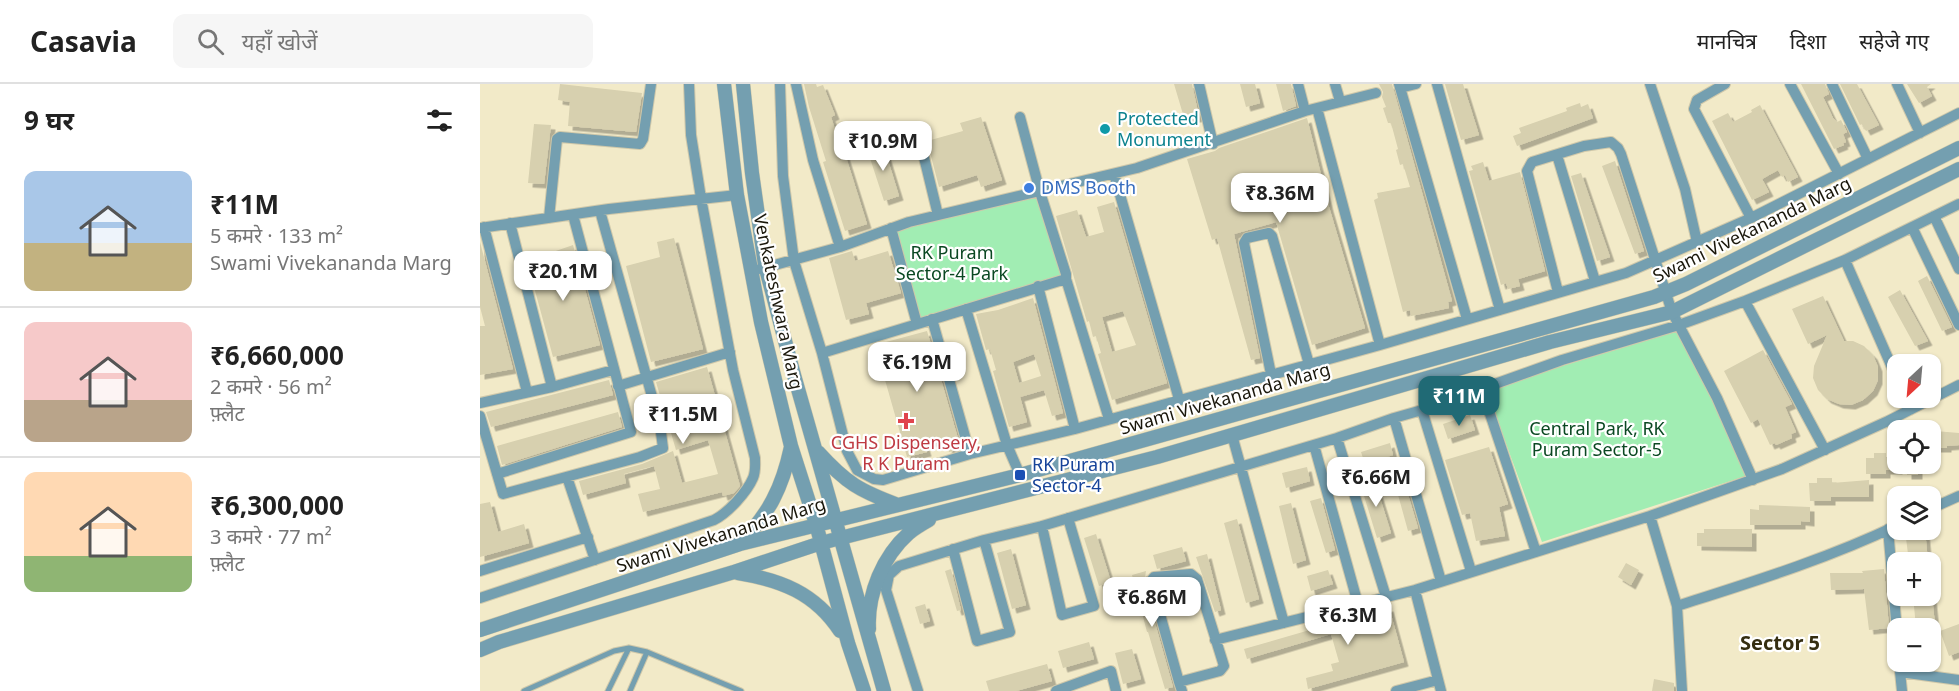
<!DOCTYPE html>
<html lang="hi">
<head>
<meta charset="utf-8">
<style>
	:root { --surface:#fff; --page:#f6f6f6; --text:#222; --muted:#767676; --line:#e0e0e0; --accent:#206a75 }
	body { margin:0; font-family:"Noto Sans","Noto Sans Devanagari",sans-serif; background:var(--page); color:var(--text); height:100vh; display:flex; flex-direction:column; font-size:22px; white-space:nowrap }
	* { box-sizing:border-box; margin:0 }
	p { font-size:20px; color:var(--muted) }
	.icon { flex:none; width:33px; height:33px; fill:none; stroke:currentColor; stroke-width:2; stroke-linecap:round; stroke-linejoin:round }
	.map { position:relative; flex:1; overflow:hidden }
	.side { display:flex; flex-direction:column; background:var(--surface); width:480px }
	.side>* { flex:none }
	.needle { width:39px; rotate:206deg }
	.controls { position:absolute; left:1407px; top:270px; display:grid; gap:12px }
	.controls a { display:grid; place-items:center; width:54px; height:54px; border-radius:12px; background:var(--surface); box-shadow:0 2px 4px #0004; font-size:30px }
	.price { position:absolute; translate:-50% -51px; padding:0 14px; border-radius:12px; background:#fff; color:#222; font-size:20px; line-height:39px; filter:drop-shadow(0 2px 3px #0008) }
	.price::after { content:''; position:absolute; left:50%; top:36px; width:18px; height:14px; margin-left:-9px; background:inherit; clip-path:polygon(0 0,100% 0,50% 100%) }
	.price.on { background:var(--accent); color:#fff }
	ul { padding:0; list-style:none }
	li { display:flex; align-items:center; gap:18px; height:150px; padding:0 24px }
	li+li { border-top:2px solid var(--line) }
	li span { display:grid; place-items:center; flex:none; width:168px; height:120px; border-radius:12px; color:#555 }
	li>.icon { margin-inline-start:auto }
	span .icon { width:72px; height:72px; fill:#fffc; stroke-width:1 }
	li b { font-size:26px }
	h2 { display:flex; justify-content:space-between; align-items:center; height:72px; padding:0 24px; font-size:26px }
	header { display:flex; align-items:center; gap:36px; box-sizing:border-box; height:84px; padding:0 30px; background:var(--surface); border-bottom:2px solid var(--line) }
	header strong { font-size:28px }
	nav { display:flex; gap:33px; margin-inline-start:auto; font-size:21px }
	.search { width:420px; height:54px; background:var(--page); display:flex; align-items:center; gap:15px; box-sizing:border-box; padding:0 21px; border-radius:12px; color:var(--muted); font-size:22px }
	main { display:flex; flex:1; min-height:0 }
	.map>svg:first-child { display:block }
	.green { fill:#a1edb3 }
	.building { fill:#d7d0af; fill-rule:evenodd; filter:url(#shadow) }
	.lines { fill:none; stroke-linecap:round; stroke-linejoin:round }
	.service-casing { stroke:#cfc8aa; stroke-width:7 }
	.minor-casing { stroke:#cfc8aa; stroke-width:12 }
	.tertiary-casing { stroke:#cfc8aa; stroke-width:15 }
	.service { stroke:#749fb0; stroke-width:5 }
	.minor { stroke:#749fb0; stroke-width:10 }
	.tertiary { stroke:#749fb0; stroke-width:14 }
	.culture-dot { fill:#0f9aa8; stroke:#fff; stroke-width:2 }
	.shop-dot { fill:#3f7fe0; stroke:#fff; stroke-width:2 }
	.health-dot { fill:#e0444e; stroke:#fff; stroke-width:2 }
	.transit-dot { fill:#1a4fb4; stroke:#fff; stroke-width:2 }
	.labels { text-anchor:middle; stroke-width:4.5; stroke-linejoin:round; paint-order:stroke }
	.culture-label { font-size:18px; fill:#0d838f; stroke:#fff; text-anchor:start }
	.shop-label { font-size:18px; fill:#366cbe; stroke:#fff; text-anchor:start }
	.street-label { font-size:18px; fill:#1a170b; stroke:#fff }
	.park-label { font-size:18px; fill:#0a4822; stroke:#fff }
	.health-label { font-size:18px; fill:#be3a42; stroke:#fff }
	.transit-label { font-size:18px; fill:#164399; stroke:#fff; text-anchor:start }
	.neighbourhood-label { font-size:20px; font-weight:bold; fill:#352e11; stroke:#fff }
</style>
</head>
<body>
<header>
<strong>Casavia</strong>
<div class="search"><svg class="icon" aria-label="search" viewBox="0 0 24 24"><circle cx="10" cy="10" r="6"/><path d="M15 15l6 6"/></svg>यहाँ खोजें</div>
<nav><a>मानचित्र</a><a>दिशा</a><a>सहेजे गए</a></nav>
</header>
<main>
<section class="side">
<h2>9 घर<svg class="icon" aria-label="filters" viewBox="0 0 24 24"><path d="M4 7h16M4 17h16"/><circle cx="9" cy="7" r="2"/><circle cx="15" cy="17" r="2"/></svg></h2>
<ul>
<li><span style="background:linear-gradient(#a9c7e8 60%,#c2b280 0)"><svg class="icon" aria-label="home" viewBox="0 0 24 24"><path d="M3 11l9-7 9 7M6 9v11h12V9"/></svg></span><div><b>₹11M</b><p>5 कमरे · 133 m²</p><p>Swami Vivekananda Marg</p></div></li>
<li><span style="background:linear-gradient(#f6c9c9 65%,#b9a48a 0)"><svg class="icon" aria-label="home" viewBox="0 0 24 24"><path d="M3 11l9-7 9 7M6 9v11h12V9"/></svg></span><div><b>₹6,660,000</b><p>2 कमरे · 56 m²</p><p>फ़्लैट</p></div></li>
<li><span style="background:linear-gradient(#ffd9b3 70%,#8fb573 0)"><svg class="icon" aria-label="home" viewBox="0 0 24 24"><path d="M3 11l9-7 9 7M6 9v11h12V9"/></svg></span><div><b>₹6,300,000</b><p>3 कमरे · 77 m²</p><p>फ़्लैट</p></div></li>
</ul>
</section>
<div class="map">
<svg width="1479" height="607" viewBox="0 0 1479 607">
	<defs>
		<filter id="shadow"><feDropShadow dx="4.5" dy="4.5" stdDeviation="0" flood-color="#0004"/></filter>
	</defs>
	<rect width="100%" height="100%" fill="#f2eac8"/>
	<path class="green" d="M561 112 586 195 437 240 411 144Z
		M1201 246 1266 392 1062 458 1006 305Z"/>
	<path class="building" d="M80 0 162 9 156 48 88 42 90 18 78 16Z
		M324 0H336L337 3 343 1 355 31 351 33 357 52 359 51 387 140 365 147 343 78 346 77 329 23Z
		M694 0H712L719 33 705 37Z
		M760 0H775L780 19 766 23Z
		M796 0H811L816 22 803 27Z
		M899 0H912L972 217 968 218 969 224 931 232 930 226 923 228 894 116 898 114 897 109 930 103 923 80 920 81 916 66 918 65 911 39H908L903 24 906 23 902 13 903 8Z
		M965 0H983L999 51 981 56Z
		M1321 0H1345L1349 10 1343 13 1353 34 1357 38 1361 36 1367 48 1363 50 1366 58 1363 59 1364 61 1354 65Z
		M1360 0H1377L1399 41 1386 47 1382 40 1380 41Z
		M1427 0H1451L1447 3 1452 12 1439 19Z
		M1100 19 1101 23 1108 20 1113 34 1037 62 1033 52 1041 49 1039 44 1087 27 1086 24Z
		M1280 21 1318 93 1308 98 1305 91 1302 93 1298 86 1282 95 1289 108 1272 116 1232 37 1248 29 1253 38 1272 28 1271 26Z
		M501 33 522 96 501 103 497 91 459 103 447 57 483 47 480 39Z
		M827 34 849 123 885 244 832 261 796 138 754 150 780 274 771 276 737 154 732 156 707 75 735 67 739 64Z
		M54 40 71 41 64 100 48 99Z
		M403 60 419 112 404 117 387 65Z
		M1135 77 1164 167 1155 170 1122 82Z
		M1003 78 1009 97 1040 88 1065 187 1038 195 1040 202 1028 205 1026 199 1021 201 989 87 993 86 991 82Z
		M1101 89 1130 173 1117 177 1091 92Z
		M634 118 687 299 632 316 618 270 621 269 616 252 613 253 609 237 607 238 576 132 597 126 606 153 624 148 617 123ZM643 227 656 261 632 268 622 233Z
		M194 154 223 265 171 278 146 182 180 173 177 158Z
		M0 158 33 285 0 291V242H5L0 223Z
		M93 161 120 261 73 273 47 177Z
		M372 167 375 177 408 167 421 209 386 219 389 230 366 236 349 174Z
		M1447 192 1472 243 1462 247 1438 197Z
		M1420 206 1448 257 1435 262 1408 213Z
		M1343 212 1364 257H1373L1384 262 1393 271 1398 283V296L1393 307 1383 316 1371 321 1359 320 1347 315 1338 306 1333 294 1334 282 1347 251 1328 260 1312 225Z
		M553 214 583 329 572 332 564 306 540 313 547 338 529 343 513 287 516 286 510 265 506 266 496 230 518 226ZM554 270 561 292 539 299 533 278Z
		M447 247 481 365 469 368 464 354 445 361 447 368 427 373 395 261Z
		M1283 266 1312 320 1305 323 1316 348 1311 350 1312 354 1296 361 1295 359 1290 361 1278 335 1271 339 1244 287Z
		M227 283 260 402 254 409 243 412 242 408 163 428 158 410 180 405 174 382 144 390 146 399 103 411 99 397 162 380 193 367 202 399 238 390 228 356 196 366 176 298Z
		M129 296 133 311 11 343 6 328Z
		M138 328 142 343 22 381 17 362Z
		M990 331 995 346 968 355 963 340Z
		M1455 347 1479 349V361L1467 362V364H1450V349Z
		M910 359 913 371 885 380 881 368Z
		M1009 363 1028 420 1019 423 1025 452 996 457 990 429 982 431 965 376Z
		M1394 369H1406V374H1418V386H1406V390H1386V374H1394Z
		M1427 380H1438V391H1427Z
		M827 383 830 397 806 404 802 389Z
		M921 387 938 444 928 447 912 389Z
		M1337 394H1352V399L1389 396V413H1351V417H1330L1329 399H1337Z
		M894 395 911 449 897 454 880 399Z
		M841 414 855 466 846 469 830 417Z
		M10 418 18 448 44 440 49 459 0 473V420Z
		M811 419 826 476 813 480 799 422Z
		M1279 421 1330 423V438L1321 437V441H1270V425L1279 426Z
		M757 435 779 515 766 519 744 439Z
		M1224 445H1272V463L1217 462V449H1224Z
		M1425 446H1445L1448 478H1429Z
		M616 450 631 498 619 502 604 454Z
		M702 463 706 477 677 485 673 471Z
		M531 465 546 521 532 525 517 469Z
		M727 470 741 526 735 528 716 473Z
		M1146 479 1159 486 1151 501 1138 493Z
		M471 485 481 526 477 527 465 487Z
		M1404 485 1409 544 1389 546 1384 505 1351 506 1350 489H1383L1382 487Z
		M848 486 853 500 831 507 827 492Z
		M666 487 664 500 693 603 685 605 668 548H667L652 491Z
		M1433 512H1452L1455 541 1436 543Z
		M445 520 450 537 440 540 435 523Z
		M909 523 924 578 828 605 826 594 853 587 851 580 859 578 851 550 767 575 764 565Z
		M1479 540V568L1469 572 1460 547Z
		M609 558 614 575 583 584 578 567Z
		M652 565 661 595 643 600 635 569Z
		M567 580 572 597 536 607H509L506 597Z
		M1174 595 1194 599V607H1172Z"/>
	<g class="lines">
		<defs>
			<path id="service" d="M44 607 134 567 149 564 167 568 261 607
				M128 607 149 564
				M150 607 167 568"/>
			<path id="minor" d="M300 0 303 92 314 177 342 269 367 367 377 386 394 395 403 396 490 370 595 345 900 261 1146 189 1271 134 1479 29
				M316 0 333 76 360 163
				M719 0 733 60
				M818 0 825 27
				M855 0 860 17
				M919 0 987 235
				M957 0 1020 226
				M1170 0 1205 105 1217 158
				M1245 0 1217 16 1214 25 1271 134
				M1310 0 1359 90
				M1352 0 1388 75
				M1417 0 1440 49
				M920 4 936 0
				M837 24 900 261
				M441 61 458 131
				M1077 71 1115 197
				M634 90 699 315
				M1454 132 1479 185
				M69 134 77 55 80 53 160 60 163 55 171 0
				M30 139 72 303
				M4 143 47 308
				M1432 143 1479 241
				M0 144 129 125 257 111
				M411 144 437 240
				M1365 176 1418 297
				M280 185 360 163 429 138 657 84 825 27 896 9
				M586 195 629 335
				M558 202 595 345
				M1078 208 1047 87 1052 78 1104 62 1131 58 1138 64 1141 70 1192 228 1237 314 1273 396
				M1265 217 1345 366
				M486 225 527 361 540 391
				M452 235 490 370
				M342 269 586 195V190L560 108 540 33
				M791 290 764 159 767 154 789 149 792 152 829 280
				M138 302 250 268
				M1002 306 1056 468
				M1425 314 1430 326
				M0 319 72 303 133 286
				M942 326 991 487
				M0 332 23 410 160 373 183 364 180 341 120 127
				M914 334 961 497
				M752 351 804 539
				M857 354 906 513
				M834 361 878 520
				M17 390 151 348 93 131
				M87 393 115 476
				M1450 425 1479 412
				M1170 432 1197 522 1202 607
				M562 442 582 531 614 522 588 434
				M1408 445 1418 558
				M473 465 497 557 530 548 504 456
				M0 487 108 453
				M935 506 961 607
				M0 514 234 436C248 429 267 408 273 394 276 387 275 381 275 374L253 286 221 114 211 51 209 0
				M1197 522C1272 498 1347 475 1418 441
				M735 556 935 506 1170 432 1302 385 1408 337 1479 301
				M1419 578 1422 607
				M1420 588 1479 596
				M699 598 740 587 744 582 717 495 711 490 674 493 671 497V498L699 598 702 607
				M438 607 406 506 409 491 419 482 504 456 562 442 857 354 914 334 942 326 1082 276 1199 241 1265 217 1365 176 1479 120
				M576 607 631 587 636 607
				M916 607 958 596"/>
			<path id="tertiary" d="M244 0 257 111 281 238 311 362 336 440 368 559 384 607
				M263 0 272 89 285 181 314 291 404 607
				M338 368C366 399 380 407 418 421
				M260 460C289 429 302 405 311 363
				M258 489C301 496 335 509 360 547
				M389 545C387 510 403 472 429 449 435 444 442 440 449 436
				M0 546 260 460 540 391 1174 213 1206 200 1479 64
				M0 566 19 558 254 488 341 459 677 373 1070 258 1192 228 1479 85"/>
		</defs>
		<use href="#service" class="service-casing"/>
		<use href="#minor" class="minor-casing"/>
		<use href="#tertiary" class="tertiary-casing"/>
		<use href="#service" class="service"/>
		<use href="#minor" class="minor"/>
		<use href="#tertiary" class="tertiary"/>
	</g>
	<circle class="culture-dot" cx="625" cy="45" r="6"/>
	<circle class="shop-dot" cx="549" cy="104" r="6"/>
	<path class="health-dot" d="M423 328h6v6h6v6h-6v6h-6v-6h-6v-6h6z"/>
	<rect class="transit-dot" x="534" y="385" width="12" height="12" rx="3"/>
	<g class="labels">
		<g class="culture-label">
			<text x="637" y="41">Protected<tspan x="637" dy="21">Monument</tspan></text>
		</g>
		<g class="shop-label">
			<text x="561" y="110">DMS Booth</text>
		</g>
		<g class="street-label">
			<text transform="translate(1272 146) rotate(-26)" y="6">Swami Vivekananda Marg</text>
			<text transform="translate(298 218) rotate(78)" y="6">Venkateshwara Marg</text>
			<text transform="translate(745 315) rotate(-16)" y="6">Swami Vivekananda Marg</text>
			<text transform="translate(241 451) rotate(-17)" y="6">Swami Vivekananda Marg</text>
		</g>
		<g class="park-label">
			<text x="472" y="175">RK Puram<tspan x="472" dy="21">Sector-4 Park</tspan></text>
			<text x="1117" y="351">Central Park, RK<tspan x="1117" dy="21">Puram Sector-5</tspan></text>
		</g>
		<g class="health-label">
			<text x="426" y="365">CGHS Dispensery,<tspan x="426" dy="21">R K Puram</tspan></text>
		</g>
		<g class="transit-label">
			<text x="552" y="387">RK Puram<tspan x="552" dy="21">Sector-4</tspan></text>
		</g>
		<g class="neighbourhood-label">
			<text x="1300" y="566">Sector 5</text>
		</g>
	</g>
</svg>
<div class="controls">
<a><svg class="needle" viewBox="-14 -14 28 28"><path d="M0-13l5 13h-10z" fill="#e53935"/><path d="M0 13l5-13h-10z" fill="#767676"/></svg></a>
<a><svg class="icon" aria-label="locate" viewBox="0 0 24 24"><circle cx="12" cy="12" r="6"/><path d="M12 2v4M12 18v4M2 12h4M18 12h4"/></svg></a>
<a><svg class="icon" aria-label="layers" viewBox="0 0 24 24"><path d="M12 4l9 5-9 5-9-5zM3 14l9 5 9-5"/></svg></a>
<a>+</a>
<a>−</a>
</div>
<b class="price" style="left:403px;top:88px">₹10.9M</b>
<b class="price" style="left:800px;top:140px">₹8.36M</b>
<b class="price" style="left:83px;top:218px">₹20.1M</b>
<b class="price" style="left:437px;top:309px">₹6.19M</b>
<b class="price on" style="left:979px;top:343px">₹11M</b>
<b class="price" style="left:203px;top:361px">₹11.5M</b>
<b class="price" style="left:896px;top:424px">₹6.66M</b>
<b class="price" style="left:672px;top:544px">₹6.86M</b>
<b class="price" style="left:868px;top:562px">₹6.3M</b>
</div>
</main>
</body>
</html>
